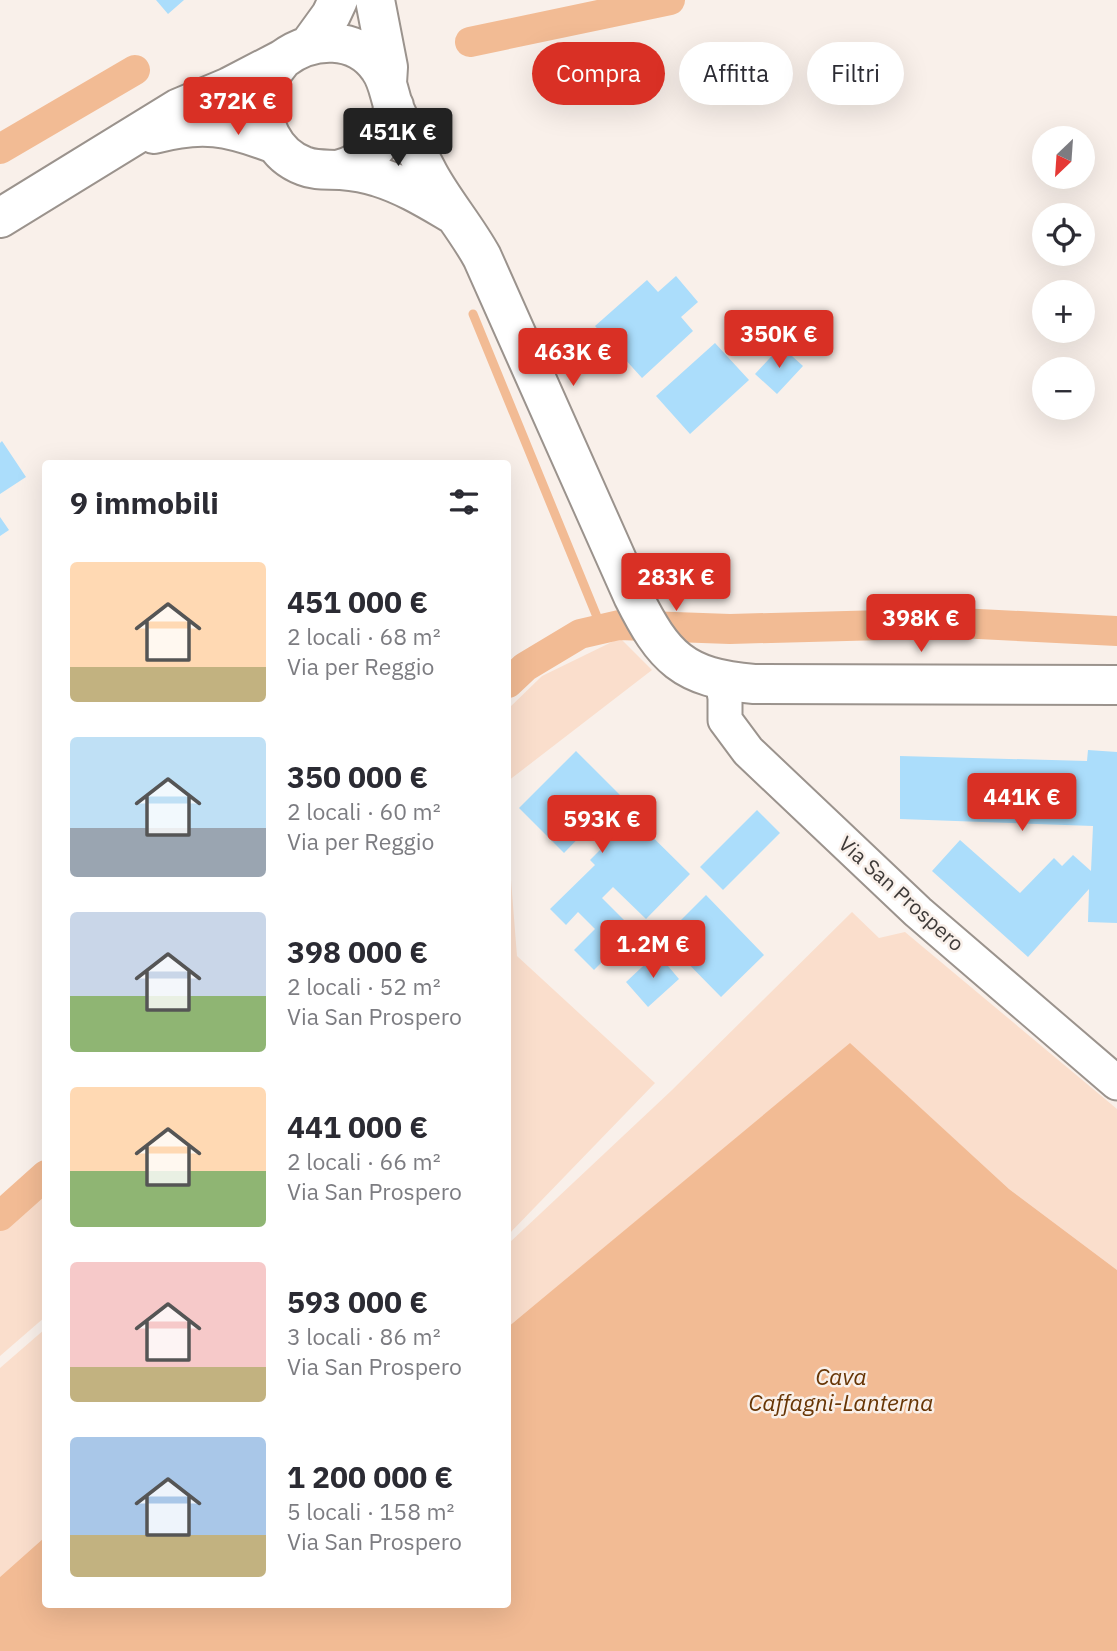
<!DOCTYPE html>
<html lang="it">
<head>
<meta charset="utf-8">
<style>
	:root { --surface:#fff; --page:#f2f2f3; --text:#2b2b33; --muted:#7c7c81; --accent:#d93025 }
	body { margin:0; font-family:"IBM Plex Sans",sans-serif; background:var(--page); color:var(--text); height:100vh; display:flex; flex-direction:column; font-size:26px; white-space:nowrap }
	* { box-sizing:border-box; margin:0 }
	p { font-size:23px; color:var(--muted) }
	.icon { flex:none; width:38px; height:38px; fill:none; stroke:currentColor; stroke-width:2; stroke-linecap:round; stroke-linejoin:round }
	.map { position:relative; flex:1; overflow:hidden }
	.drawer { position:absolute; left:42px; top:460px; width:469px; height:1148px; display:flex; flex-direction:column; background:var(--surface); border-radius:7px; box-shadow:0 7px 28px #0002 }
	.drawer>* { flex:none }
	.banner { position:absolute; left:532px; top:42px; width:480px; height:63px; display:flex; gap:14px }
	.needle { width:46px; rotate:205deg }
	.controls { position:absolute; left:1032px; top:126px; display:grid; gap:14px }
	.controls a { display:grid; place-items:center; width:63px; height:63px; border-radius:50%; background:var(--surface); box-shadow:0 7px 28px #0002; font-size:35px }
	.price { position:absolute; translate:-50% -60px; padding:0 16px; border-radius:7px; background:var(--accent); color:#fff; font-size:23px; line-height:46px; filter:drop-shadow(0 2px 4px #0008) }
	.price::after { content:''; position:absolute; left:50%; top:42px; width:21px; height:16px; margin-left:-10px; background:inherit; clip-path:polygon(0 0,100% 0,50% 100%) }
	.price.active { background:#222; color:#fff }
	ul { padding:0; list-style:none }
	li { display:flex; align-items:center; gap:21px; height:175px; padding:0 28px }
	li span { display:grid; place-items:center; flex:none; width:196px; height:140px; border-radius:7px; color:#555 }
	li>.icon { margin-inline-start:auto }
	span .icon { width:84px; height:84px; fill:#fffc; stroke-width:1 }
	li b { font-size:30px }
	h2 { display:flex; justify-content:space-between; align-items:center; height:84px; padding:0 28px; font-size:30px }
	.pill { padding:0 24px; border-radius:32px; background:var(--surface); box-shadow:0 7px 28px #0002; font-size:24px; line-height:63px }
	.pill.active { background:var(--accent); color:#fff }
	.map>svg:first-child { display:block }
	.green { fill:#fadecc }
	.water { fill:#f2bb94 }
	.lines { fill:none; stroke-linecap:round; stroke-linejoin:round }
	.stream { stroke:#f2bb94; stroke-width:9 }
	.canal { stroke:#f2bb94; stroke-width:30 }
	.building { fill:#abddfb }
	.street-casing { stroke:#9b938d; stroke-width:37 }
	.secondary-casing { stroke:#9b938d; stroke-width:42 }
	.street { stroke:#fff; stroke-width:33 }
	.secondary { stroke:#fff; stroke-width:38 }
	.labels { text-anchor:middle; stroke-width:5; stroke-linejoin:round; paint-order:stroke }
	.street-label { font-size:21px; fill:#3e3a38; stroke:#f9f0ea }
	.water-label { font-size:23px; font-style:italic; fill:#673505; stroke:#f9f0ea }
</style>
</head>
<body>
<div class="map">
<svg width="1117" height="1651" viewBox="0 0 1117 1651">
	<rect width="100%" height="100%" fill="#f9f0ea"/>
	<path class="green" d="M620 638 652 670 508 781V709L542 676Z
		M508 842 517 956 655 1083 508 1235Z
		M852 912 879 938 905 932 1117 1109V1270L1009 1189 850 1044 508 1327V1244L671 1091Z
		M45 1189V1317L0 1356V1229Z
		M45 1329V1537L0 1577V1368Z"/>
	<path class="water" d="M850 1043 1009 1189 1117 1270V1651H0V1577L45 1537 46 1605H508V1327Z"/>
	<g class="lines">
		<path class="stream" d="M473 314 602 629"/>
		<path class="canal" d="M470 42 670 0
			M0 149 135 70
			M508 683 525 667 580 634 619 625 730 629 959 623 1117 631
			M0 1216 46 1175"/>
	</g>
	<path class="building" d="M156 0H184L168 14Z
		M676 276 698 302 681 317 693 331 642 378 595 326 647 280 658 292Z
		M715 343 749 380 690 434 656 396Z
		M781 346 803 366 777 394 755 374Z
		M2 441 26 477 0 494V443Z
		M0 517 9 530 0 536Z
		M1088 750 1117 752V923L1088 922 1089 889 1028 957 932 871 960 840 1020 893 1054 858 1062 866 1073 855 1091 871 1093 826 900 819V756L1087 761Z
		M576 751 621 796 616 801 690 874 646 919 613 887 602 898 634 930 594 970 574 950 595 929 578 912 566 925 550 909 595 865 590 860 613 837 596 820 564 853 519 808Z
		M757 810 780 833 723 890 700 867Z
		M706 895 764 955 721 997 663 938Z
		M657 953 679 979 648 1007 626 982Z"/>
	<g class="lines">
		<defs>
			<path id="street" d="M722 681 725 698V720L748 751 918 912 1117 1083"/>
			<path id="secondary" d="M375 0 388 67 387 83
				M310 44 331 15 338 0
				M283 59C275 69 267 78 264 91 258 121 274 155 304 166 316 171 328 169 341 170 353 171 366 173 378 177 404 185 427 199 451 213
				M154 134C202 121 228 126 275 144
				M338 170C375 159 384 141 394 106
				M0 218 179 108 229 87 283 59C312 37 356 35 379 68 388 80 389 94 394 108 404 131 418 153 429 175 445 204 466 228 482 257L633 596C664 658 683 678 754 684L1117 685"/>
		</defs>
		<use href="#street" class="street-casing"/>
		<use href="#secondary" class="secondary-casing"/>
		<use href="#street" class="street"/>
		<use href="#secondary" class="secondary"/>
	</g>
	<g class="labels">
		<g class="street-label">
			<text transform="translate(901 894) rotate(42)" y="7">Via San Prospero</text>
		</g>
		<g class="water-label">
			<text x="841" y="1385">Cava<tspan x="841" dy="26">Caffagni-Lanterna</tspan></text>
		</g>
	</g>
</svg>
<div class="controls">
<a><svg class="needle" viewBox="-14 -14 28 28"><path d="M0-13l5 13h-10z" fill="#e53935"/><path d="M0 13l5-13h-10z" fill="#7c7c81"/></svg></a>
<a><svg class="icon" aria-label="locate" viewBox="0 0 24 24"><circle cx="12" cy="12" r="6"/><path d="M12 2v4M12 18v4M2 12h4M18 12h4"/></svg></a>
<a>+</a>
<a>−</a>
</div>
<b class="price" style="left:238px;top:137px">372K €</b>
<b class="price active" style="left:398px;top:168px">451K €</b>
<b class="price" style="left:779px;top:370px">350K €</b>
<b class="price" style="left:573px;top:388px">463K €</b>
<b class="price" style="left:676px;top:613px">283K €</b>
<b class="price" style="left:921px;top:654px">398K €</b>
<b class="price" style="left:1022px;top:833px">441K €</b>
<b class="price" style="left:602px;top:855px">593K €</b>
<b class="price" style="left:653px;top:980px">1.2M €</b>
<div class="banner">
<a class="pill active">Compra</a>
<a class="pill">Affitta</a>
<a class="pill">Filtri</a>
</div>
<section class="drawer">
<h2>9 immobili<svg class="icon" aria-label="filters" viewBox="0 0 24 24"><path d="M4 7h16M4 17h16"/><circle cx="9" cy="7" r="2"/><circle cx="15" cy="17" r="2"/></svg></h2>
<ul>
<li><span style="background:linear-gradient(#ffd9b3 75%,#c2b280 0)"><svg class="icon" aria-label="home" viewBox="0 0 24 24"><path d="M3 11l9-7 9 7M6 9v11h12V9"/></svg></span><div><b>451 000 €</b><p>2 locali · 68 m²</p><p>Via per Reggio</p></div></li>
<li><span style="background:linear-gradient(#bfe0f5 65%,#9aa5b1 0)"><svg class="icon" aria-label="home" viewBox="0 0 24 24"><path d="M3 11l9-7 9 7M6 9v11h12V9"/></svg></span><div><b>350 000 €</b><p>2 locali · 60 m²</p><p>Via per Reggio</p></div></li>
<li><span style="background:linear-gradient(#c9d6e8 60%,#8fb573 0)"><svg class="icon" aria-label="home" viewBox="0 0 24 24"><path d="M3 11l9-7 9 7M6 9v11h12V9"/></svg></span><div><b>398 000 €</b><p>2 locali · 52 m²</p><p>Via San Prospero</p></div></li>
<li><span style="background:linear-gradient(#ffd9b3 60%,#8fb573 0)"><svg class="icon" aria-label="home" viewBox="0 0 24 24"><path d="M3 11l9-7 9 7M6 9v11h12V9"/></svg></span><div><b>441 000 €</b><p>2 locali · 66 m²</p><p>Via San Prospero</p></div></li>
<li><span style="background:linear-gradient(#f6c9c9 75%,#c2b280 0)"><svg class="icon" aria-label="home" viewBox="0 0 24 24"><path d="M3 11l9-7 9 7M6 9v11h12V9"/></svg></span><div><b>593 000 €</b><p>3 locali · 86 m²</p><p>Via San Prospero</p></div></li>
<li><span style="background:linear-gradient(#a9c7e8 70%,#c2b280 0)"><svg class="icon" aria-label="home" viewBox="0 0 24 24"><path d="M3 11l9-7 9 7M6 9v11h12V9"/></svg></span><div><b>1 200 000 €</b><p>5 locali · 158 m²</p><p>Via San Prospero</p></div></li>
</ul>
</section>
</div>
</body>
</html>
